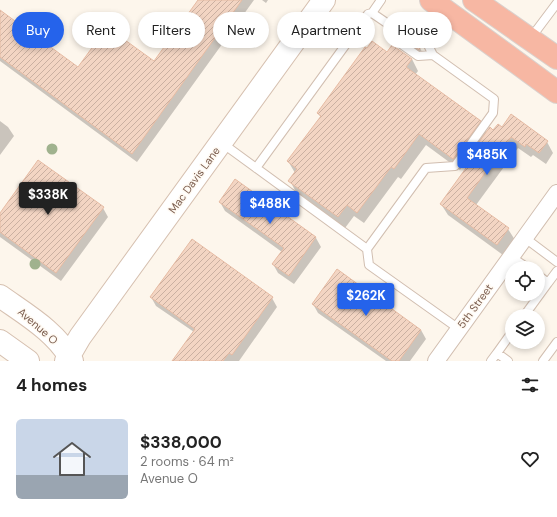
<!DOCTYPE html>
<html lang="en">
<head>
<meta charset="utf-8">
<style>
	:root { --surface:#fff; --page:#f6f6f6; --text:#222; --muted:#767676; --line:#e0e0e0; --accent:#2563eb }
	body { margin:0; font-family:"DM Sans",sans-serif; background:var(--page); color:var(--text); height:100vh; display:flex; flex-direction:column; font-size:15px; white-space:nowrap }
	* { box-sizing:border-box; margin:0 }
	p { font-size:13px; color:var(--muted) }
	.icon { flex:none; width:22px; height:22px; fill:none; stroke:currentColor; stroke-width:2; stroke-linecap:round; stroke-linejoin:round }
	.map { position:relative; height:361px; overflow:hidden }
	.drawer { display:flex; flex-direction:column; background:var(--surface); flex:1 }
	.drawer>* { flex:none }
	.top-card { position:absolute; left:12px; top:12px; width:533px; height:36px; display:flex; gap:8px }
	.fabs { position:absolute; left:505px; top:261px; display:grid; gap:8px }
	.fabs a { display:grid; place-items:center; width:40px; height:40px; border-radius:50%; background:var(--surface); box-shadow:0 2px 6px #0003; font-size:20px }
	.price { position:absolute; translate:-50% -34px; padding:0 9px; border-radius:4px; background:var(--accent); color:#fff; font-size:13px; line-height:26px; filter:drop-shadow(0 1px 2px #0008) }
	.price::after { content:''; position:absolute; left:50%; top:24px; width:12px; height:9px; margin-left:-6px; background:inherit; clip-path:polygon(0 0,100% 0,50% 100%) }
	.price.on { background:#222; color:#fff }
	ul { padding:0; list-style:none }
	li { display:flex; align-items:center; gap:12px; height:100px; padding:0 16px }
	li+li { border-top:1px solid var(--line) }
	li span { display:grid; place-items:center; flex:none; width:112px; height:80px; border-radius:6px; color:#555 }
	li>.icon { margin-inline-start:auto }
	span .icon { width:48px; height:48px; fill:#fffc; stroke-width:1 }
	li b { font-size:17px }
	h2 { display:flex; justify-content:space-between; align-items:center; height:48px; padding:0 16px; font-size:17px }
	.tag { padding:0 14px; border-radius:18px; background:var(--surface); box-shadow:0 2px 6px #0003; font-size:14px; line-height:36px }
	.tag.on { background:var(--accent); color:#fff }
	.map>svg:first-child { display:block }
	.shadow { fill:#0003 }
	.building { fill:url(#building-hatch); stroke:#e6bba3 }
	.lines { fill:none; stroke-linecap:round; stroke-linejoin:round }
	.lane-casing { stroke:#d1beb0; stroke-width:10 }
	.street-casing { stroke:#d1beb0; stroke-width:18 }
	.secondary-casing { stroke:#d6c0b0; stroke-width:24 }
	.highway-casing { stroke:#dad1cd; stroke-width:24 }
	.lane { stroke:#fff; stroke-width:8 }
	.street { stroke:#fff; stroke-width:16 }
	.secondary { stroke:#fff; stroke-width:22 }
	.highway { stroke:#f7b7a3; stroke-width:22 }
	.tree { fill:#a0b28e }
	.labels { text-anchor:middle; stroke-width:3; stroke-linejoin:round; paint-order:stroke }
	.street-label { font-size:11px; fill:#7a5c4d; stroke:#fffaf3 }
</style>
</head>
<body>
<div class="map">
<svg width="557" height="361" viewBox="0 0 557 361">
	<defs>
		<pattern id="building-hatch" width="6" height="6" patternUnits="userSpaceOnUse"><rect width="6" height="6" fill="#f3d5c3"/><path d="M-1 1l2-2M0 6l6-6M5 7l2-2" fill="none" stroke="#cab0a1"/></pattern>
	</defs>
	<rect width="100%" height="100%" fill="#fdf6ec"/>
	<path class="shadow" d="M200 0H254L137 162 0 61V12L78 69 154 62Z
		M262 0H268L266 3Z
		M400 36 420 48 426 60 407 47Z
		M387 53 412 59 418 71 415 75 480 121 487 133 502 128 547 142 553 153 546 164 533 155 531 157 518 148 476 205 508 229 515 240 503 255 448 215 441 204 466 169 463 165 460 170 426 145 401 179 398 177 364 223 354 216 345 228 296 192 290 181 295 173 288 161 321 118 318 113Z
		M0 121 8 127 14 136 0 155Z
		M235 180 316 238 321 247 294 284 278 273 273 264 282 252 225 211 220 202Z
		M103 208 108 217 61 281 0 237V214Z
		M192 241 272 298 277 307 239 361H176L194 332 156 306 151 297Z
		M313 304 421 330 426 339 410 361H386L318 313Z"/>
	<path class="building" d="M198 0H242L132 154 0 57V10L78 67 107 27 154 61Z
		M400 34 420 48 419 50 400 36Z
		M372 41 387 52 392 45 412 59 406 67 481 121 453 159 419 134 394 169 391 167 357 213 347 205 338 217 288 181 297 169 287 161 321 116 317 113 365 47 367 48Z
		M511 114 548 141 539 153 526 144 525 147 511 137 467 198 509 228 497 245 440 204 466 168 462 165 490 127 493 130 498 124 502 127Z
		M38 160 104 207 56 273 0 232V213Z
		M235 179 316 237 289 276 272 264 284 248 219 202Z
		M192 239 273 297 232 355 229 353 223 361H172L195 329 150 297Z
		M337 269 421 330 399 361H392L312 304Z"/>
	<g class="lines">
		<defs>
			<path id="lane" d="M394 28H405L428 45 433 55
				M530 39 557 3
				M222 143 367 249 369 265 459 329
				M256 168 368 14 372 13
				M525 238 557 262
				M367 249 426 168 455 166 493 113 494 99 433 55 418 56 394 39V28L372 13 381 0
				M511 257 528 268
				M548 283 557 271
				M524 316 548 283 538 275
				M497 353 512 332
				M491 361 497 353 508 361
				M543 361 557 342"/>
			<path id="street" d="M436 361 557 193"/>
			<path id="secondary" d="M0 296C25 314 57 332 72 361
				M0 341 28 361
				M66 361 80 337 324 0"/>
			<path id="highway" d="M431 0 557 92
				M474 0 557 58"/>
		</defs>
		<use href="#lane" class="lane-casing"/>
		<use href="#street" class="street-casing"/>
		<use href="#secondary" class="secondary-casing"/>
		<use href="#highway" class="highway-casing"/>
		<use href="#lane" class="lane"/>
		<use href="#street" class="street"/>
		<use href="#secondary" class="secondary"/>
		<use href="#highway" class="highway"/>
	</g>
	<g class="tree">
		<circle cx="52" cy="149" r="5.5"/>
		<circle cx="35" cy="264" r="5.5"/>
	</g>
	<g class="labels">
		<g class="street-label">
			<text transform="translate(194 180) rotate(-54)" y="4">Mac Davis Lane</text>
			<text transform="translate(475 306) rotate(-54)" y="4">5th Street</text>
			<text transform="translate(38 326) rotate(41)" y="4">Avenue O</text>
		</g>
	</g>
</svg>
<div class="fabs">
<a><svg class="icon" aria-label="locate" viewBox="0 0 24 24"><circle cx="12" cy="12" r="6"/><path d="M12 2v4M12 18v4M2 12h4M18 12h4"/></svg></a>
<a><svg class="icon" aria-label="layers" viewBox="0 0 24 24"><path d="M12 4l9 5-9 5-9-5zM3 14l9 5 9-5"/></svg></a>
</div>
<b class="price" style="left:487px;top:176px">$485K</b>
<b class="price on" style="left:48px;top:216px">$338K</b>
<b class="price" style="left:270px;top:225px">$488K</b>
<b class="price" style="left:366px;top:317px">$262K</b>
<div class="top-card">
<a class="tag on">Buy</a>
<a class="tag">Rent</a>
<a class="tag">Filters</a>
<a class="tag">New</a>
<a class="tag">Apartment</a>
<a class="tag">House</a>
</div>
</div>
<section class="drawer">
<h2>4 homes<svg class="icon" aria-label="filters" viewBox="0 0 24 24"><path d="M4 7h16M4 17h16"/><circle cx="9" cy="7" r="2"/><circle cx="15" cy="17" r="2"/></svg></h2>
<ul>
<li><span style="background:linear-gradient(#c9d6e8 70%,#9aa5b1 0)"><svg class="icon" aria-label="home" viewBox="0 0 24 24"><path d="M3 11l9-7 9 7M6 9v11h12V9"/></svg></span><div><b>$338,000</b><p>2 rooms · 64 m²</p><p>Avenue O</p></div><svg class="icon" aria-label="heart" viewBox="0 0 24 24"><path d="M12 20l-8-8c-3-5 5-10 8-4 3-6 11-1 8 4z"/></svg></li>
</ul>
</section>
</body>
</html>
